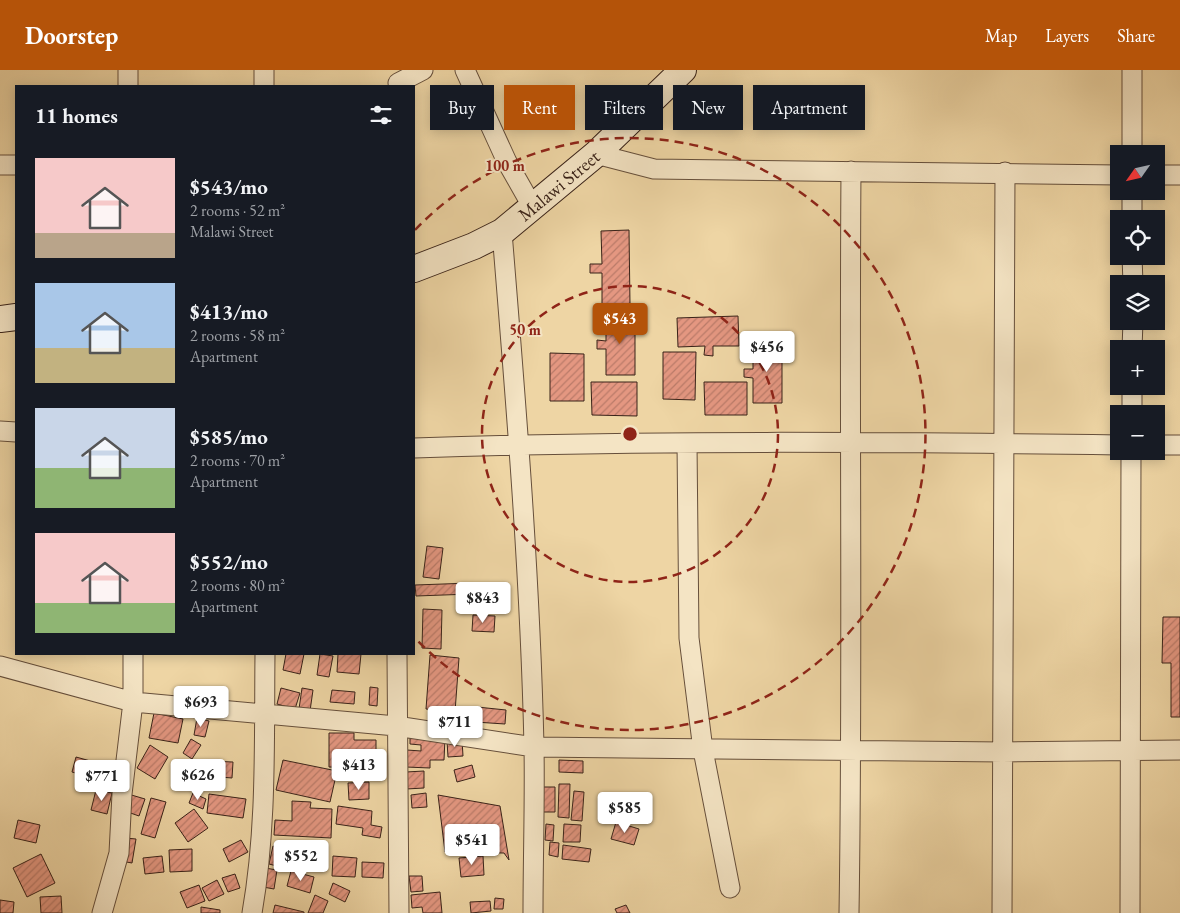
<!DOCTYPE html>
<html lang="en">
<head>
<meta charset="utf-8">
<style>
	:root { --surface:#171b24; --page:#242831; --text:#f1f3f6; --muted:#9ea1a6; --accent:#b45309 }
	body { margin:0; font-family:"EB Garamond",serif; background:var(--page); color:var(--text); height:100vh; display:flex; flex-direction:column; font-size:19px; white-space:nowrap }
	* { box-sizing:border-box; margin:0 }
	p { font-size:16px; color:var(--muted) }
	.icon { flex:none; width:28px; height:28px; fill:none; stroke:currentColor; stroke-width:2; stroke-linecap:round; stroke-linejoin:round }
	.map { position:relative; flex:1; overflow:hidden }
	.sheet { position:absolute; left:15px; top:15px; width:400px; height:570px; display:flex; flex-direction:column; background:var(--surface); border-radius:0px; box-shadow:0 2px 12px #0003 }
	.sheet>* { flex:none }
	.banner { position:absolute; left:430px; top:15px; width:475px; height:45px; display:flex; gap:10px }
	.needle { width:32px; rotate:236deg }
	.controls { position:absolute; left:1110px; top:75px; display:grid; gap:10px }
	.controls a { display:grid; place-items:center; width:55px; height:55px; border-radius:0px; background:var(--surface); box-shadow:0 2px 12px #0003; font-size:25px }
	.price { position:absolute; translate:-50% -42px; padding:0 11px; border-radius:5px; background:#fff; color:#222; font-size:16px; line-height:32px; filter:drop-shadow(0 1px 2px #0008) }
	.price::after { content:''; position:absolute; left:50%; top:30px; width:15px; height:11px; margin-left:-8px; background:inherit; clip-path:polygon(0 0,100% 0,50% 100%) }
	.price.active { background:var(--accent); color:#fff }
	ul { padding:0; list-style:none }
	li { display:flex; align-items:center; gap:15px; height:125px; padding:0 20px }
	li span { display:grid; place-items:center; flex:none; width:140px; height:100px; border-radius:0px; color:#555 }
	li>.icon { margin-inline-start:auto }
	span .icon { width:60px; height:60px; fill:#fffc; stroke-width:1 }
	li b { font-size:21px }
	h2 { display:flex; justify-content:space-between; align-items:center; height:60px; padding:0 20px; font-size:21px }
	.tag { padding:0 18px; border-radius:0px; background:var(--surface); box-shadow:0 2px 12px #0003; font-size:18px; line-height:45px }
	.tag.active { background:var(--accent); color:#fff }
	header { display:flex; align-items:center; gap:30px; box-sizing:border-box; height:70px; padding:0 25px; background:var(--accent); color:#fff }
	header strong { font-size:24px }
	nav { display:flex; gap:28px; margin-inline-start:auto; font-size:18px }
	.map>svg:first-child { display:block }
	.building { fill:url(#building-hatch); stroke:#392218 }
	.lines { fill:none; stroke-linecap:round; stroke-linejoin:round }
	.street-casing { stroke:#664f3b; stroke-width:21 }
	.secondary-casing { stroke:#392218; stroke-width:28 }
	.street { stroke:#f4e4c4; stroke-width:19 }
	.secondary { stroke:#f4e4c4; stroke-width:26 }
	.ring { fill:none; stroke:#8f2418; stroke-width:2.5; stroke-dasharray:9 6 }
	.labels { text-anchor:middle; stroke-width:4; stroke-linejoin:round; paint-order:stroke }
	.street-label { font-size:19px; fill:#392218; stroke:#f4e4c4 }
	.centre { fill:#8f2418; stroke:#f4e4c4; stroke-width:2.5 }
	.ring-label { font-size:15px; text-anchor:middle; font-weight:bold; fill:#8f2418; stroke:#f4e4c4; stroke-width:4; stroke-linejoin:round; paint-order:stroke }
</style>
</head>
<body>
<header>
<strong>Doorstep</strong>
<nav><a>Map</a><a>Layers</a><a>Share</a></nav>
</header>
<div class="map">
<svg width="1180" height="843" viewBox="0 0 1180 843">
	<defs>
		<pattern id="building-hatch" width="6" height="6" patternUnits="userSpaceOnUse" patternTransform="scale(1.25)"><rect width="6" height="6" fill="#e49781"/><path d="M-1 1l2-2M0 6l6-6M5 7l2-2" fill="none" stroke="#ba7b69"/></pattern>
	</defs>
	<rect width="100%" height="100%" fill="#eed5a4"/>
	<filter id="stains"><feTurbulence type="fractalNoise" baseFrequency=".004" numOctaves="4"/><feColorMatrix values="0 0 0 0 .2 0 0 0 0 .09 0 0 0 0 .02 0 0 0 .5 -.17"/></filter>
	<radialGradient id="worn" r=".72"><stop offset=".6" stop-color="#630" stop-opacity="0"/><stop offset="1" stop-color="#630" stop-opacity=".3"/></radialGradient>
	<path class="building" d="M629 160 630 235H602V203H590V194H602L601 161Z
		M606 244H635V305H606V279H597V270L606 271Z
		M738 246 739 276H713V286L704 285 705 276 678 277 677 248Z
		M753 272H782V333H753V308L744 307V299H753Z
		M663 282H696L695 330 663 329Z
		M550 283 584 284V331H550Z
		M591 312H637V346L592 345Z
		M704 312H747V345H705Z
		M427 476 443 478 439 509 423 507Z
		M471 513V524L416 526 415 515Z
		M423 539 442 540 441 579 422 578Z
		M473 545 495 546 494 562 472 561Z
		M1163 547H1180V647H1171V593H1162Z
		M286 584H304L300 604 283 600Z
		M320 584 333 586 329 607 317 605Z
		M338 584H361L359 604 337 602Z
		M430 585 459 588 455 642 426 639Z
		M370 617 378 618 377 636 369 635Z
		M281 618 300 623 295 639 277 634Z
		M302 618 313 620 310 641 299 639Z
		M332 620 355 622 354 634 330 632Z
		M477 637 506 640 505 654 475 652Z
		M154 643 183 649 178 673 149 668Z
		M197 648 209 651 205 667 194 665Z
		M329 663H354V670H376V686H356V698L329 697Z
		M410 665 445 668 444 690H430V698L406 697 407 680 421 681V675L410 674Z
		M191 669 201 675 192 689 183 683Z
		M462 670 463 686 448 687 447 671Z
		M150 675 168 687 155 709 137 698Z
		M76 687 112 697 108 712 72 702Z
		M283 690 337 701 330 732 276 720Z
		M559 690 583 691V703L559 702Z
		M208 691 233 692 232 708 208 706Z
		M472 695 475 707 457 712 454 700Z
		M424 701V718L406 719V702Z
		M369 712V729L349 730 348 713Z
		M559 714H570L569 748 558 747Z
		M542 717H555V742H542Z
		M96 720 112 723 107 744 91 740Z
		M574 721 584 722 582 751 571 750Z
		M193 723 206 729 203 739 189 733Z
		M426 723 427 737 412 738 411 725Z
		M128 724 145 729 139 746 122 740Z
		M209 724 246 729 243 748 207 743Z
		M438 725 500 736 509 790 504 783 445 782Z
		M151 728 166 732 155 768 141 764Z
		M292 731 311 732 310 738 332 739 331 768 274 765 275 750 292 751Z
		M338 736 372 741 371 755 382 757 380 768 362 765 363 758 336 754Z
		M194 739 208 758 188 772 175 753Z
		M18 750 40 755 36 773 14 768Z
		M616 752 639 759 634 775 611 769Z
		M546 754 554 755 553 771 545 770Z
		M564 754 581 755 580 772H563Z
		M125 768 136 769 132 793 121 791Z
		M241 770 248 782 229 792 223 779Z
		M550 772 559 773 558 787 549 785Z
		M563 775 591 779 589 792 562 789Z
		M273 776 293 781 289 799 269 794Z
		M192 779V801L170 802 169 780Z
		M41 784 55 813 27 827 13 798Z
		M162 786 164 802 145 804 143 788Z
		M333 786 357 788 355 807 332 806Z
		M483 786 484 805 461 807 459 788Z
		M362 792 384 793 383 808 362 807Z
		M265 798 277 800 274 819 263 817Z
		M291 801 314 807 310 823 287 816Z
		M235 804 240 818 228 822 222 808Z
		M409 806H422L423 821 411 822Z
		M217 810 224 824 209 831 202 818Z
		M333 813 350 821 345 832 329 824Z
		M199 815 205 831 187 838 180 822Z
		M440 822 442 843H423L422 837 412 838 411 825Z
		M315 825 328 831 323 843H308Z
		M61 826 62 843H41L40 827Z
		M495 828 504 829 503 839H494Z
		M0 830 14 832 13 843H0Z
		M490 831 491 841 471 843 470 832Z
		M275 835 304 842V843H273Z
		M626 835 630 843H617L615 839Z
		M201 837 220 840V843H201Z"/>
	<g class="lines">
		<defs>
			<path id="street" d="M465 0 507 92 532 136
				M398 13 423 0
				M128 16V0
				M264 16V0
				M596 84 654 99 1119 105
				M1132 84V0
				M0 95H16
				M1156 105H1180
				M1132 121V149
				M502 162C516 333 530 504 534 676 535 732 533 787 533 843
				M1132 186 1133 214
				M1132 279 1133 251
				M1132 344V316
				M0 361 16 362
				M687 373 689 568 703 680 730 818
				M1156 375H1180
				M414 378C649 370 884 372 1119 375
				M397 584 399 843
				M0 596 133 632 396 656 534 677 1003 682 1180 680
				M102 843 119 783 122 724 133 632V584
				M252 843C267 758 264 670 265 584
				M849 843C853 596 849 348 851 101
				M1002 843 1005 102
				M1130 843 1131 381"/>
			<g id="secondary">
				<path id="s1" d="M414 199 474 176 502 162 596 84 683 0"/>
				<path d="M0 249 16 247"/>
			</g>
		</defs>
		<use href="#street" class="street-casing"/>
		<use href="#secondary" class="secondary-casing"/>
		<use href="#street" class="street"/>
		<use href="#secondary" class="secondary"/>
	</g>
	<g class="ring">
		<circle cx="630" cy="364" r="148"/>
		<path d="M415 160A296 296 0 1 1 415 568"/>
	</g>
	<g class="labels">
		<g class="street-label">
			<text dy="7" stroke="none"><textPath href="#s1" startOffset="169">Malawi Street</textPath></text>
		</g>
	</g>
	<circle cx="630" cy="364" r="8" class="centre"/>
	<g class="ring-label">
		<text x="505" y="101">100 m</text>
		<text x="525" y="265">50 m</text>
	</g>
	<rect width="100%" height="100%" filter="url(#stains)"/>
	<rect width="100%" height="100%" fill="url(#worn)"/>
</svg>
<div class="controls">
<a><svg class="needle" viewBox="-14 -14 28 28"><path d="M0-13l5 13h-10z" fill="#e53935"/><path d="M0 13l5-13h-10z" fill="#9ea1a6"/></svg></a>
<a><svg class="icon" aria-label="locate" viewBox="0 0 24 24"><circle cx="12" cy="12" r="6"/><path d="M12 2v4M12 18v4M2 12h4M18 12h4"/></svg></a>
<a><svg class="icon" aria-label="layers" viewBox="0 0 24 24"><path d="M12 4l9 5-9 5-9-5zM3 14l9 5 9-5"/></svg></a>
<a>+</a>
<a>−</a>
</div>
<b class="price active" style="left:620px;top:275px">$543</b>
<b class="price" style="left:767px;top:303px">$456</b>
<b class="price" style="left:483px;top:554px">$843</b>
<b class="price" style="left:201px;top:658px">$693</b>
<b class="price" style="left:455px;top:678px">$711</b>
<b class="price" style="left:359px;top:721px">$413</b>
<b class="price" style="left:198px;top:731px">$626</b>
<b class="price" style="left:102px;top:732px">$771</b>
<b class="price" style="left:625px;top:764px">$585</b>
<b class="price" style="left:472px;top:796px">$541</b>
<b class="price" style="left:301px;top:812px">$552</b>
<div class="banner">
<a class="tag">Buy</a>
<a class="tag active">Rent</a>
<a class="tag">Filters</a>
<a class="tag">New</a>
<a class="tag">Apartment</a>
</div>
<section class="sheet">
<h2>11 homes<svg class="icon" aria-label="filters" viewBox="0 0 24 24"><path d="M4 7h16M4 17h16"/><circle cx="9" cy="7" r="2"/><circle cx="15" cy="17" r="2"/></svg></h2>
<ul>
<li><span style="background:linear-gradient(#f6c9c9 75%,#b9a48a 0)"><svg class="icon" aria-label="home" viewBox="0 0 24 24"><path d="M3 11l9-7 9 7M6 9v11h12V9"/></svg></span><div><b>$543/mo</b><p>2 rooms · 52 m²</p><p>Malawi Street</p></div></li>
<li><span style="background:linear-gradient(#a9c7e8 65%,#c2b280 0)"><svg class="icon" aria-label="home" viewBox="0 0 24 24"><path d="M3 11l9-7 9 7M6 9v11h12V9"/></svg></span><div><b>$413/mo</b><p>2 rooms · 58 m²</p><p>Apartment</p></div></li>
<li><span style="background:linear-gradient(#c9d6e8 60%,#8fb573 0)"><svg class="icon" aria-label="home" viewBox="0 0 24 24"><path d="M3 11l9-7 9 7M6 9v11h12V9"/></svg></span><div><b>$585/mo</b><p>2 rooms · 70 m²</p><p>Apartment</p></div></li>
<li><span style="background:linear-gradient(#f6c9c9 70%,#8fb573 0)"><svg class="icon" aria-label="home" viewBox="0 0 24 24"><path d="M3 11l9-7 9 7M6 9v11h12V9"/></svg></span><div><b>$552/mo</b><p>2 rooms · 80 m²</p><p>Apartment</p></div></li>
</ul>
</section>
</div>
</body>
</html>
